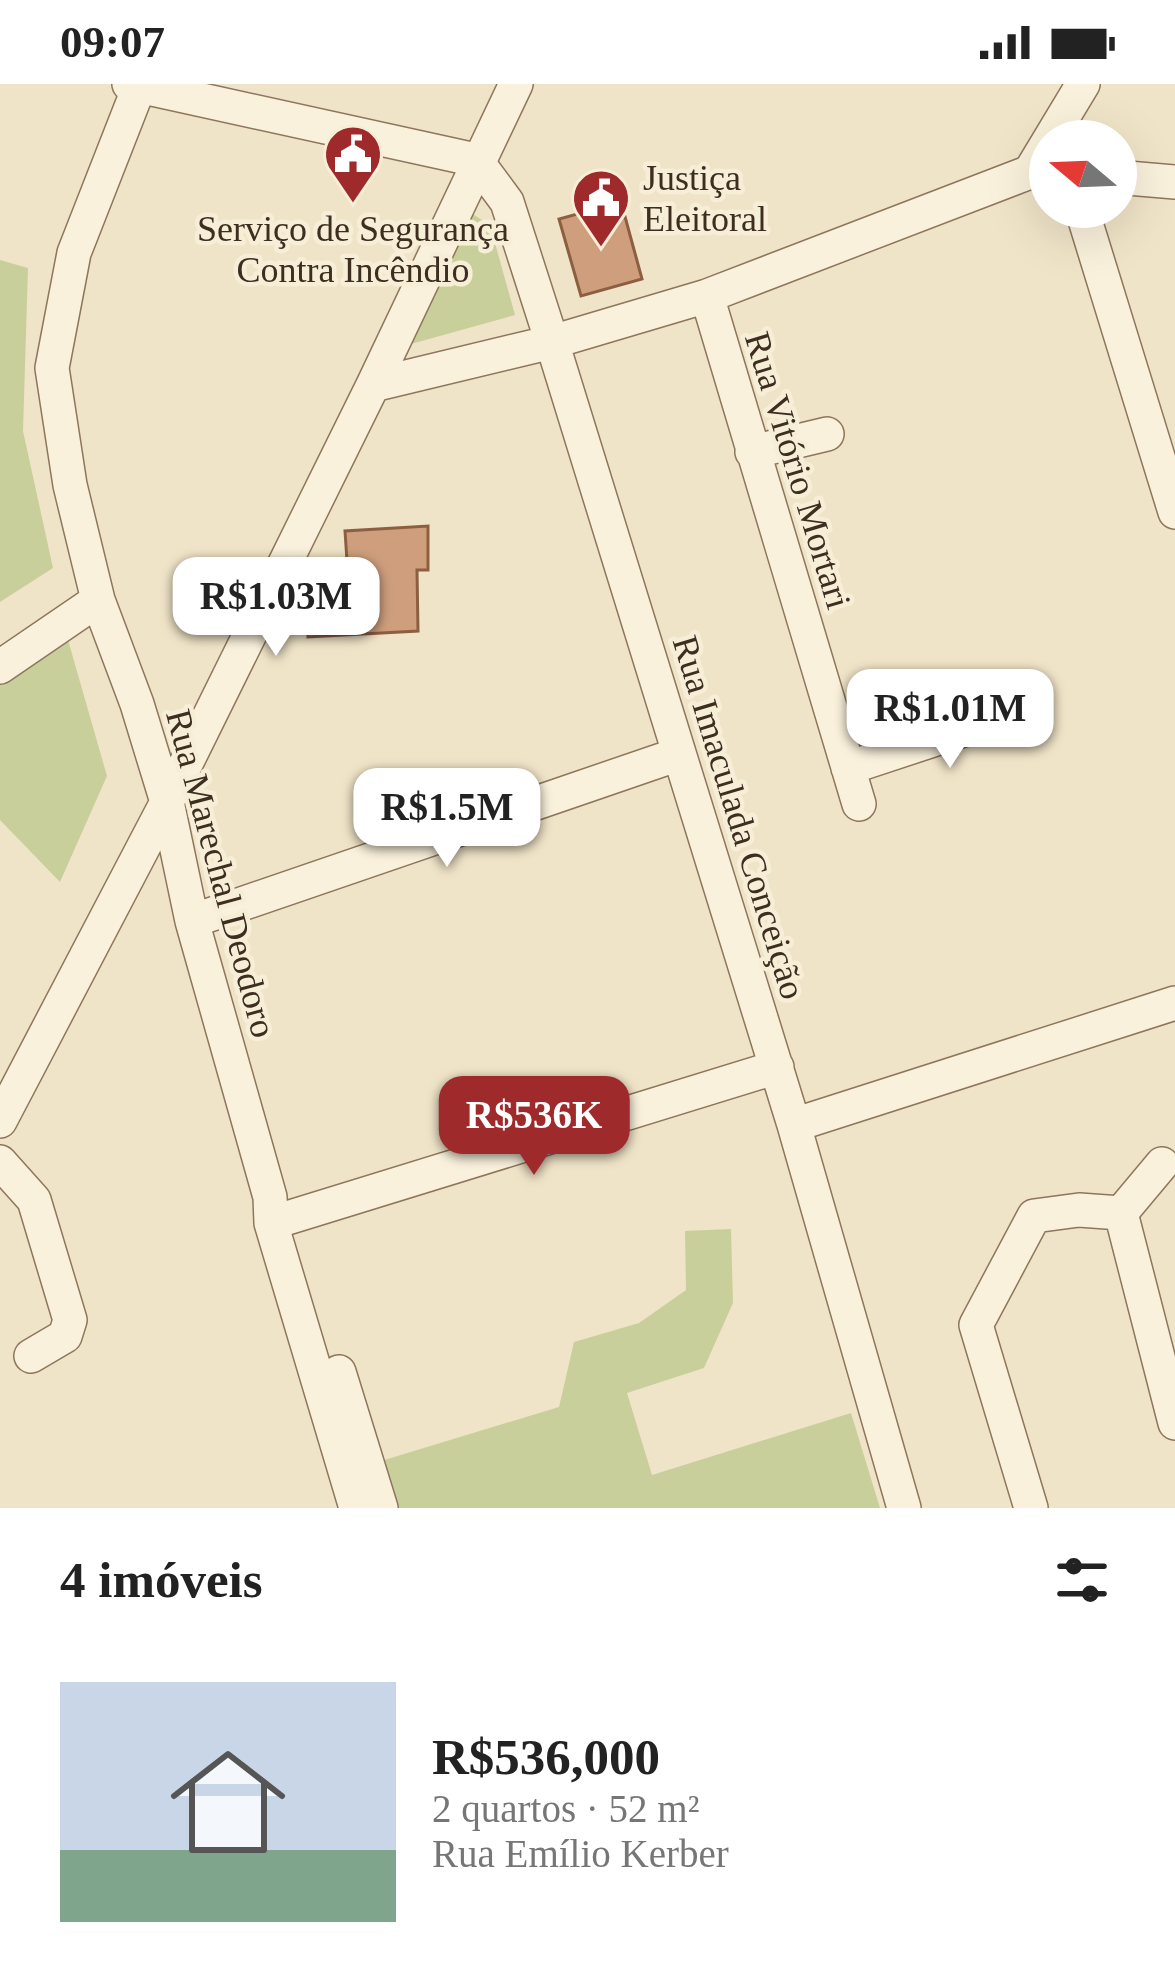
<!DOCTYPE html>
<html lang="pt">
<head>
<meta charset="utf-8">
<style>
	:root { --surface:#fff; --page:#f2f2f2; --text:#222; --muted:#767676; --line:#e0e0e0; --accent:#9e2a2b }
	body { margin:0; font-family:"Times New Roman",serif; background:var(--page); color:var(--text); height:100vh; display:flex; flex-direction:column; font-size:45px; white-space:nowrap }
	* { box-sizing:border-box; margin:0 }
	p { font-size:39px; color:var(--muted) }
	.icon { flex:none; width:66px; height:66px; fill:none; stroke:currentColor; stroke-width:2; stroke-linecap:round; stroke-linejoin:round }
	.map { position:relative; height:1424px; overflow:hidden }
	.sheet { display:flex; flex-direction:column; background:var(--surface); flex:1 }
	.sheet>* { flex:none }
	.needle { width:78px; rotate:289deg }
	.controls { position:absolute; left:1029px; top:36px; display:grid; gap:24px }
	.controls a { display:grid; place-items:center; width:108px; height:108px; border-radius:50%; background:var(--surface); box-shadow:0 12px 48px #0002; font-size:60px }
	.price { position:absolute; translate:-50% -102px; padding:0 27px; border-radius:24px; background:#fff; color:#222; font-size:39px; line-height:78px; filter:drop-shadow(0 3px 6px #0008) }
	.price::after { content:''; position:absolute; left:50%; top:72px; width:36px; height:27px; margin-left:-18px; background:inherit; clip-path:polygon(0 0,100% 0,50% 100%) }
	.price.selected { background:var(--accent); color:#fff }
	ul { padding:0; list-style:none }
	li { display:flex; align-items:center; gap:36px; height:300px; padding:0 60px }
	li+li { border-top:3px solid var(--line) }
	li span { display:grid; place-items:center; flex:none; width:336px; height:240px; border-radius:0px; color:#555 }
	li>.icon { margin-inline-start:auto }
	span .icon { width:144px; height:144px; fill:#fffc; stroke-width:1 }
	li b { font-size:51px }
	h2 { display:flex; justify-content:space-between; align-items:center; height:144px; padding:0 60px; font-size:51px }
	.status { display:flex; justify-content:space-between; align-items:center; height:84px; padding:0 60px; background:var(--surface); direction:ltr }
	.status svg { height:33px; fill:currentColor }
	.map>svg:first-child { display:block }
	.green { fill:#c9cf9b }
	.building { fill:#cf9f7d; stroke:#8d5f41; stroke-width:3 }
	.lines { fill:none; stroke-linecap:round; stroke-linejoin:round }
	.minor-casing { stroke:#8d765c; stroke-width:36 }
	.minor { stroke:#faf1dc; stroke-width:33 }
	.labels { text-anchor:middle; stroke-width:9; stroke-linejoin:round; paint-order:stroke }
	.poi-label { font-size:36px; fill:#3d2e20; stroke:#f7eed8; text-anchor:start }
	.street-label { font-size:36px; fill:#3d2e20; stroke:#f7eed8 }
</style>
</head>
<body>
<div class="status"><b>09:07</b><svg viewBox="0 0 49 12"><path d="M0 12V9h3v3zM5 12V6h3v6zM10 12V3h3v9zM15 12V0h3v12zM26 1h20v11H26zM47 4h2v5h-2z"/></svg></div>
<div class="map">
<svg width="1175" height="1424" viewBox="0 0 1175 1424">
	<rect width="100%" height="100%" fill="#f0e4c8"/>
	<path class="green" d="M471 129 490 141 515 231 411 260Z
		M0 176 28 184 23 347 53 484 0 518Z
		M66 549 107 692 60 798 0 736V589Z
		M731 1145 733 1219 704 1284 627 1309 652 1391 851 1329 880 1424H395L381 1377 559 1323 574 1258 639 1239 686 1206 685 1147Z"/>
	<path class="building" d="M621 118 642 195 581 212 559 135Z
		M428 442V486H417L418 547 308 553V512H326L327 477H347L345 447Z"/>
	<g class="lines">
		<defs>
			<path id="minor" d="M129 0 476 76
				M139 3 74 169 52 284 70 401 98 516 137 620 167 718 192 837 270 1113 271 1139 356 1424
				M476 76 507 118 552 258 794 1041 904 1424
				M1030 88 1083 0
				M1116 93 1175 98
				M1081 123 1175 428
				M707 212 859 720
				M373 301 552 258 707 212 1030 88H1050
				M752 368 827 350
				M0 583 98 516
				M848 684 1030 624
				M192 837 679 670
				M0 1037 167 718 373 301 516 0
				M794 1041 1175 919
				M0 1078 34 1116 70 1236 65 1252 31 1272
				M1162 1080 1121 1129 1175 1339
				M271 1139 777 983
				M339 1288 381 1424
				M1031 1424 976 1241 1034 1132 1079 1126 1121 1129"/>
		</defs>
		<use href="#minor" class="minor-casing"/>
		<use href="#minor" class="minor"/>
	</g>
	<defs>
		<symbol id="civic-pin" viewBox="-11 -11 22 30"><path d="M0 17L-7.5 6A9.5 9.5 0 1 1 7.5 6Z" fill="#9e2a2b" stroke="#f7eed8"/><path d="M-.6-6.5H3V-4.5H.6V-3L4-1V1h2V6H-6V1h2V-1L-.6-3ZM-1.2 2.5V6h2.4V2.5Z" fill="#fff"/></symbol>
	</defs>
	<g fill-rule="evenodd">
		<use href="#civic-pin" x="320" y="37" width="66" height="90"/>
		<use href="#civic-pin" x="568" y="81" width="66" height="90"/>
	</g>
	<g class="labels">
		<g class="poi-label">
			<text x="643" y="106">Justiça<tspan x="643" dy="41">Eleitoral</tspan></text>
			<text x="353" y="157" text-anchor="middle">Serviço de Segurança<tspan x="353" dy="41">Contra Incêndio</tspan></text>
		</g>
		<g class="street-label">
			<text transform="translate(799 386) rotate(73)" y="13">Rua Vitório Mortari</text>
			<text transform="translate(740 733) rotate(73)" y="13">Rua Imaculada Conceição</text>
			<text transform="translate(222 789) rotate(75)" y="13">Rua Marechal Deodoro</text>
		</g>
	</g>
</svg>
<div class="controls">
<a><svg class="needle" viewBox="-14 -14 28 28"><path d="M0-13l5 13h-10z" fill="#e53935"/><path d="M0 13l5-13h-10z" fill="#767676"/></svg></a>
</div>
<b class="price" style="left:276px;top:575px">R$1.03M</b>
<b class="price" style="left:950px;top:687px">R$1.01M</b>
<b class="price" style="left:447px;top:786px">R$1.5M</b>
<b class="price selected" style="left:534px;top:1094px">R$536K</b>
</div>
<section class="sheet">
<h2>4 imóveis<svg class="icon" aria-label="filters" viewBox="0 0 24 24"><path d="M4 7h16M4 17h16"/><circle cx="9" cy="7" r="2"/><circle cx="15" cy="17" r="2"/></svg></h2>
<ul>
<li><span style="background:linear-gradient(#c9d6e8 70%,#7fa58c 0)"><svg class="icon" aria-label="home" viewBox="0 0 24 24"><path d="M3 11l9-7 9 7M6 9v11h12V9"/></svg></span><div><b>R$536,000</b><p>2 quartos · 52 m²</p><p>Rua Emílio Kerber</p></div></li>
</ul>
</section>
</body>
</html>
